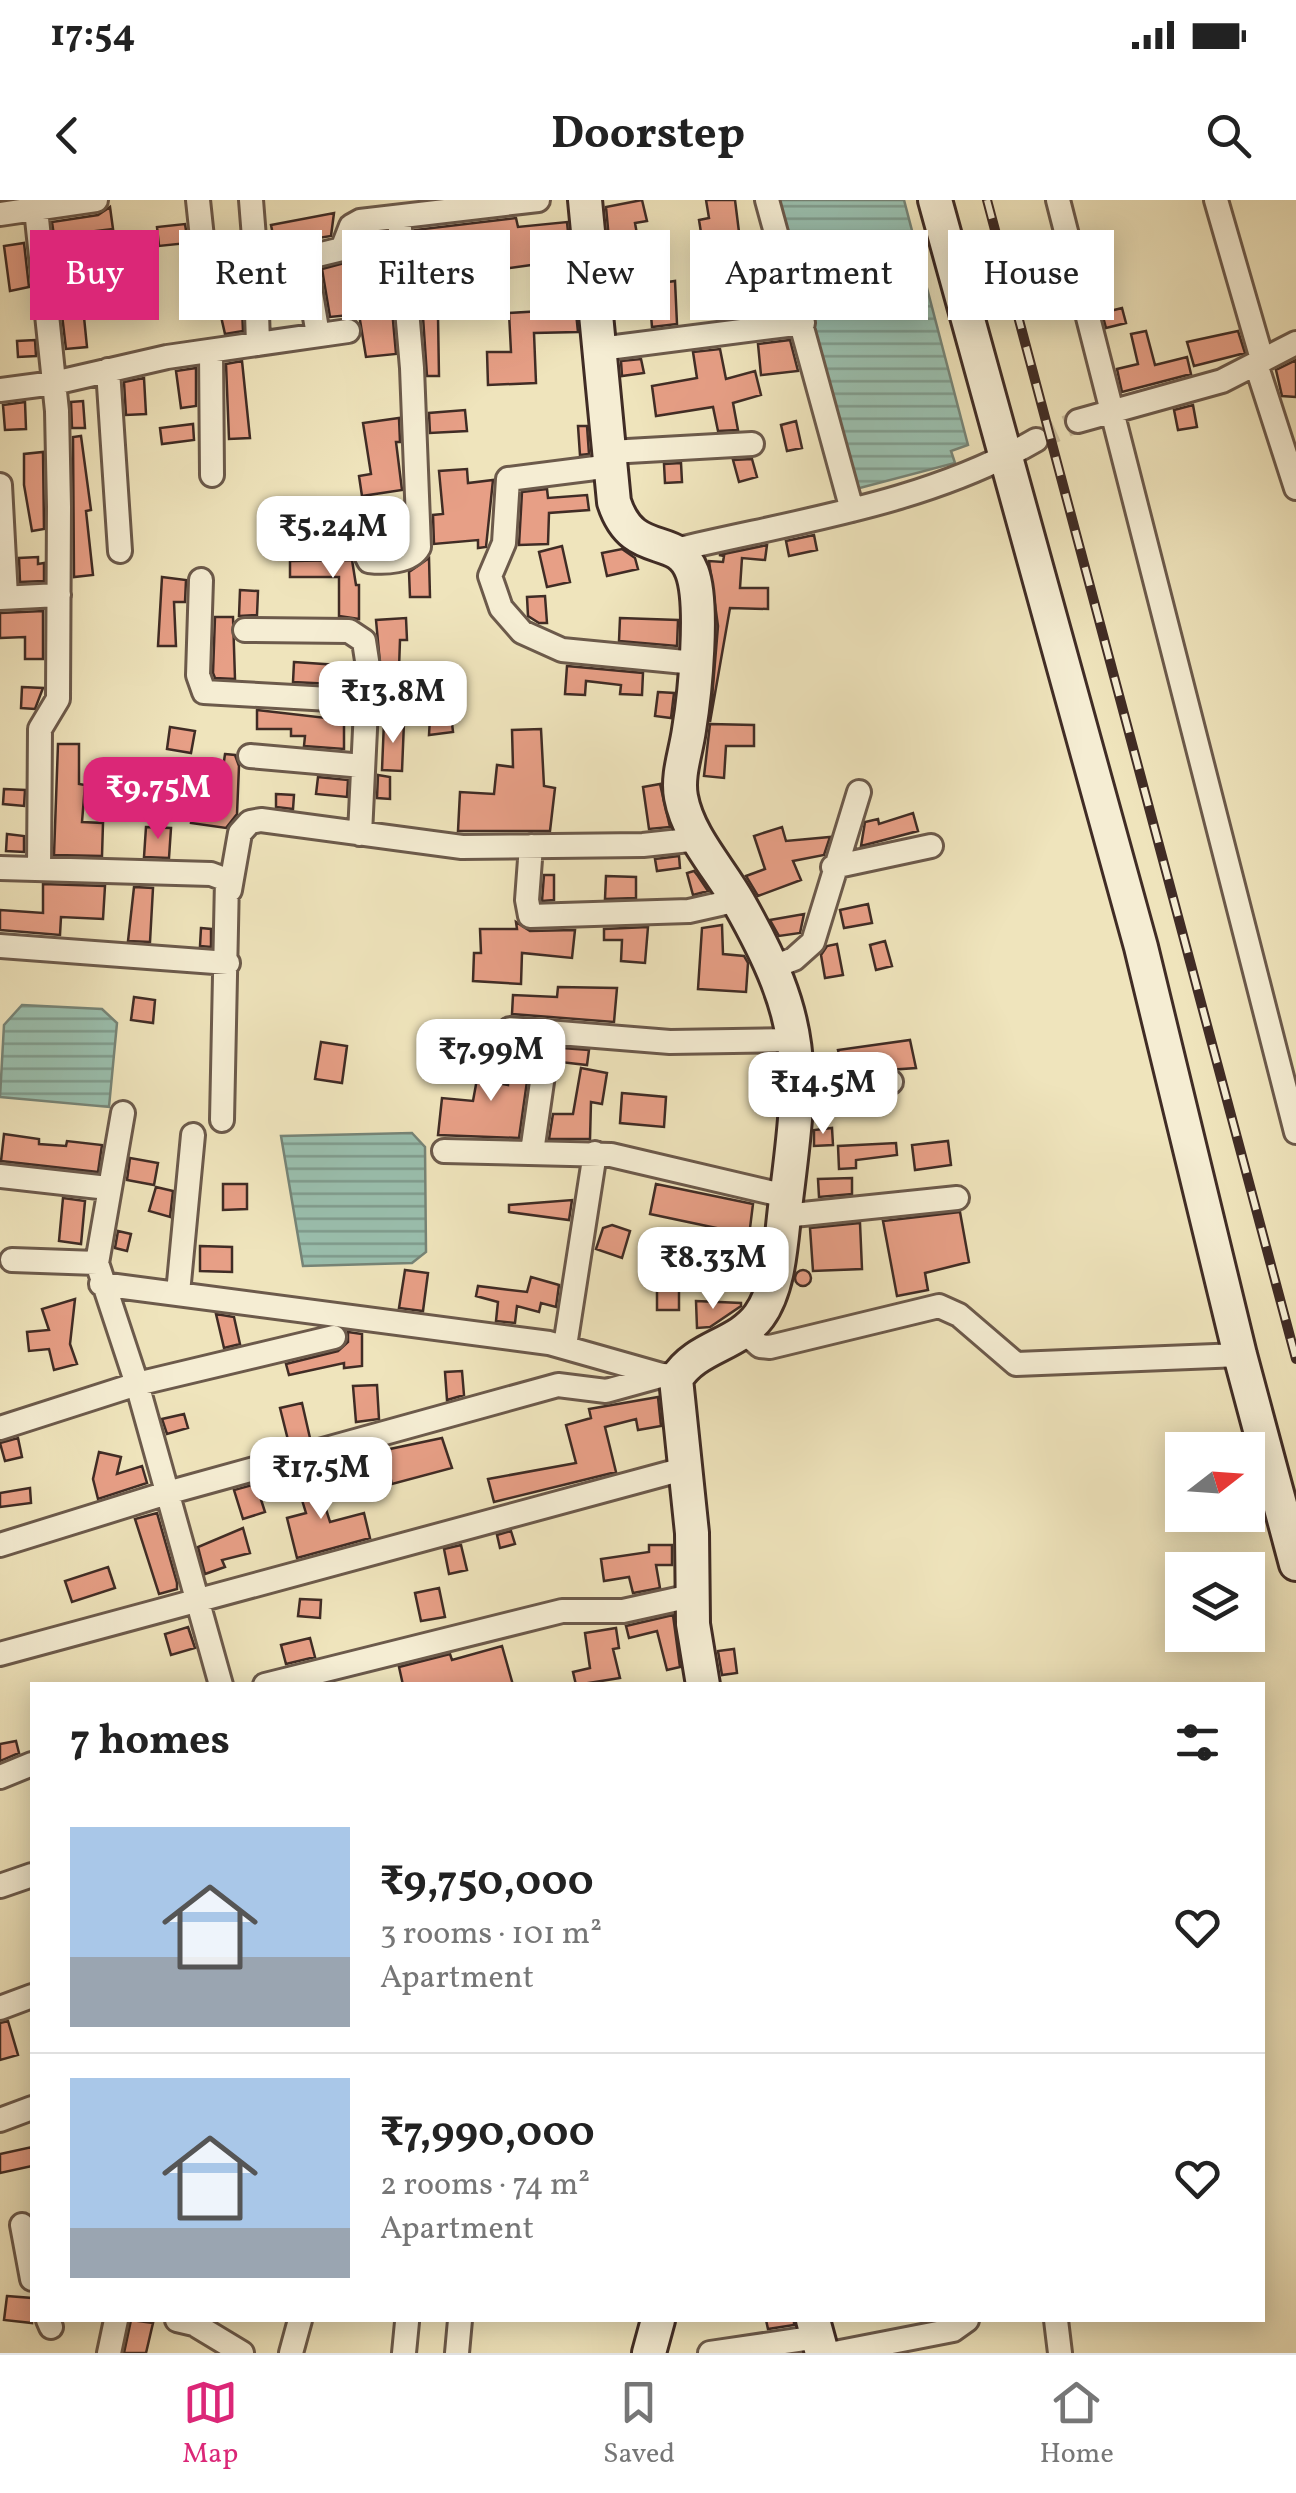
<!DOCTYPE html>
<html lang="en">
<head>
<meta charset="utf-8">
<style>
	:root { --surface:#fff; --page:#f2f2f2; --text:#222; --muted:#767676; --line:#e0e0e0; --accent:#db2777 }
	body { margin:0; font-family:Vollkorn,serif; background:var(--page); color:var(--text); height:100vh; display:flex; flex-direction:column; font-size:38px; white-space:nowrap }
	* { box-sizing:border-box; margin:0 }
	p { font-size:32px; color:var(--muted) }
	.icon { flex:none; width:55px; height:55px; fill:none; stroke:currentColor; stroke-width:2; stroke-linecap:round; stroke-linejoin:round }
	.map { position:relative; flex:1; overflow:hidden }
	.panel { position:absolute; left:30px; top:1482px; width:1235px; height:640px; display:flex; flex-direction:column; background:var(--surface); border-radius:0px; box-shadow:0 5px 25px #0003 }
	.panel>* { flex:none }
	.top-card { position:absolute; left:30px; top:30px; width:1238px; height:90px; display:flex; gap:20px }
	.needle { width:65px; rotate:73deg }
	.controls { position:absolute; left:1165px; top:1232px; display:grid; gap:20px }
	.controls a { display:grid; place-items:center; width:100px; height:100px; border-radius:0px; background:var(--surface); box-shadow:0 5px 25px #0003; font-size:50px }
	.price { position:absolute; translate:-50% -85px; padding:0 22px; border-radius:20px; background:#fff; color:#222; font-size:32px; line-height:65px; filter:drop-shadow(0 2px 5px #0008) }
	.price::after { content:''; position:absolute; left:50%; top:60px; width:30px; height:22px; margin-left:-15px; background:inherit; clip-path:polygon(0 0,100% 0,50% 100%) }
	.price.active { background:var(--accent); color:#fff }
	ul { padding:0; list-style:none }
	li { display:flex; align-items:center; gap:30px; height:250px; padding:0 40px }
	li+li { border-top:2px solid var(--line) }
	li span { display:grid; place-items:center; flex:none; width:280px; height:200px; border-radius:0px; color:#555 }
	li>.icon { margin-inline-start:auto }
	span .icon { width:120px; height:120px; fill:#fffc; stroke-width:1 }
	li b { font-size:42px }
	h2 { display:flex; justify-content:space-between; align-items:center; height:120px; padding:0 40px; font-size:42px }
	.tag { padding:0 35px; border-radius:0px; background:var(--surface); box-shadow:0 5px 25px #0003; font-size:35px; line-height:90px }
	.tag.active { background:var(--accent); color:#fff }
	.status { display:flex; justify-content:space-between; align-items:center; height:70px; padding:0 50px; background:var(--surface); direction:ltr }
	.status svg { height:28px; fill:currentColor }
	header { display:flex; justify-content:space-between; align-items:center; height:130px; padding:0 40px; background:var(--surface); font-size:45px; font-weight:700 }
	.dock { display:flex; justify-content:space-around; align-items:center; height:140px; border-top:2px solid var(--line); background:var(--surface); font-size:28px; color:var(--muted) }
	.dock a { display:grid; justify-items:center; gap:5px }
	.dock .active { color:var(--accent) }
	.map>svg:first-child { display:block }
	.water { fill:url(#water-rules); stroke:#768477; stroke-width:2.5 }
	.building { fill:#e79f86; stroke:#402c25; stroke-width:2.5 }
	.lines { fill:none; stroke-linecap:round; stroke-linejoin:round }
	.street-tunnel { stroke:#ccbf9e; stroke-width:22; stroke-dasharray:22 11; stroke-linecap:butt }
	.street-casing { stroke:#6c5a4b; stroke-width:28 }
	.secondary-casing { stroke:#402c25; stroke-width:38 }
	.street { stroke:#f5edd3; stroke-width:22 }
	.secondary { stroke:#f5edd3; stroke-width:32 }
	.rail-casing { stroke:#402c25; stroke-width:10 }
	.rail { stroke:#f5edd3; stroke-width:6; stroke-dasharray:19; stroke-linecap:butt }
</style>
</head>
<body>
<div class="status"><b>17:54</b><svg viewBox="0 0 49 12"><path d="M0 12V9h3v3zM5 12V6h3v6zM10 12V3h3v9zM15 12V0h3v12zM26 1h20v11H26zM47 4h2v5h-2z"/></svg></div>
<header><svg class="icon" aria-label="back" viewBox="0 0 24 24"><path d="M15 5l-7 7 7 7"/></svg>Doorstep<svg class="icon" aria-label="search" viewBox="0 0 24 24"><circle cx="10" cy="10" r="6"/><path d="M15 15l6 6"/></svg></header>
<div class="map">
<svg width="1296" height="2153" viewBox="0 0 1296 2153">
	<defs>
		<pattern id="water-rules" width="6" height="5" patternUnits="userSpaceOnUse" patternTransform="scale(2.5)"><rect width="6" height="5" fill="#9abfae"/><path d="M0 2.5h6" fill="none" stroke="#7f9b8d"/></pattern>
	</defs>
	<rect width="100%" height="100%" fill="#efe4bc"/>
	<filter id="stains"><feTurbulence type="fractalNoise" baseFrequency=".002" numOctaves="4"/><feColorMatrix values="0 0 0 0 .2 0 0 0 0 .09 0 0 0 0 .02 0 0 0 .5 -.17"/></filter>
	<radialGradient id="worn" r=".72"><stop offset=".6" stop-color="#630" stop-opacity="0"/><stop offset="1" stop-color="#630" stop-opacity=".3"/></radialGradient>
	<path class="water" d="M775 0H904L968 245 951 251 955 263 856 289Z
		M22 805 102 809 117 823 109 907 0 897 4 825Z
		M412 933 425 947 426 1052 412 1063 303 1066 281 936Z"/>
	<path class="building" d="M642 0 647 21 635 23 646 85 675 81 677 124 652 127 650 103 626 107 620 70 612 71 606 7Z
		M706 0H735L743 64 707 70 699 20 709 18Z
		M110 7 113 29 54 36 52 22 98 15Z
		M334 13 331 36 275 45 271 25Z
		M516 18 518 27 567 22 572 73 547 75 546 63 502 69 499 50 436 58 437 79 419 80 415 30Z
		M185 24 188 43 159 46 157 27Z
		M24 43 29 87 10 91 4 46Z
		M149 54 152 75 80 85 78 64Z
		M348 62 351 79 389 76 396 154 366 157 359 114 330 117 322 69Z
		M201 72 204 111 185 112 182 73Z
		M293 75 298 106 286 108 280 78Z
		M748 94 751 114 719 119 716 99Z
		M92 95 94 116 84 117 87 147 66 149 60 98Z
		M559 102 575 103 578 132 534 133 536 183 488 185 487 152H511L509 113 559 110Z
		M242 108 243 131 225 134 220 112Z
		M1122 108 1126 123 1106 128 1102 113Z
		M438 116 439 176H427L423 117Z
		M1146 131 1155 165 1187 157 1191 174 1122 192 1117 169 1138 164 1131 134Z
		M1238 131 1245 153 1194 166 1187 142Z
		M35 140 36 156 18 157 17 141Z
		M790 140 798 171 761 175 758 144Z
		M720 149 726 179 755 171 761 195 733 203 738 230 718 231 713 207 656 216 652 186 697 178 693 152Z
		M641 159 644 173 622 176 621 161Z
		M1296 160V197L1282 196 1276 170Z
		M242 161 250 238 229 239 226 164Z
		M196 168V206L181 208 176 171Z
		M144 178 146 214 126 215 124 182Z
		M83 201 85 228H72L71 202Z
		M25 202 26 229 5 230 3 205Z
		M1193 205 1197 227 1178 230 1174 210Z
		M465 210 467 231 430 233 429 213Z
		M399 218 400 242H396L402 290 362 296 359 276 371 274 363 223Z
		M796 221 802 248 787 251 781 225Z
		M193 224 194 240 162 244 160 228Z
		M578 226H587L589 254 580 255Z
		M81 236 91 310 86 311 93 375 74 377 73 237Z
		M43 252 44 329 32 331 24 285V254Z
		M752 259 757 277 739 282 733 260Z
		M681 263 682 282 665 283 664 264Z
		M467 269 468 283 493 280 486 347 478 348V340L434 344 433 315 443 314 439 271Z
		M547 289 548 298 587 295 589 310 549 313 548 344 519 345 522 292Z
		M291 299H307L308 324H291Z
		M403 318 404 342 399 344 396 338 375 339 368 329V320Z
		M814 335 817 350 789 356 786 341Z
		M767 345 765 360 742 358 740 388H768V409L730 408 710 522 718 426 709 361 723 362 724 356 719 355Z
		M562 346 570 382 547 387 539 352Z
		M622 349 635 358 638 369 607 376 602 353Z
		M38 357V364L44 363V381L20 382 19 358Z
		M429 358 430 397H410L409 372Z
		M352 360 356 385H359V419L339 416V377H290V361Z
		M162 377 186 380 185 402H174L176 446H158Z
		M240 390 258 391 257 415 239 416Z
		M545 396 547 423H539L528 416 527 397Z
		M43 411V459H25V437L0 438V413Z
		M215 417H233L235 479 215 478 213 473Z
		M406 418 407 440H400L398 497 383 496 376 420Z
		M620 418 678 420 677 446 619 441Z
		M294 462 353 466 352 485 293 482Z
		M567 466 643 473 642 495 620 494 621 485 586 481 585 495 565 494Z
		M22 487 43 488 35 509 21 508Z
		M658 492 674 493 671 518 655 516Z
		M257 510 344 520V549L304 546 305 536H291V529H257Z
		M451 514 453 532 429 535 430 517Z
		M384 521 404 522 402 571 382 570Z
		M710 524 754 525V546H726L724 578 704 576Z
		M170 527 195 531 191 553 167 549Z
		M541 529 544 586 555 588 550 631H458L460 592 494 594 497 565 513 567 512 530Z
		M58 544H79V584L85 585 82 622 103 623 102 656 54 655Z
		M225 554 235 555 239 566 237 614 226 628 191 623 194 600 218 603Z
		M378 575 390 577V599L377 598Z
		M318 577 348 580 347 597 316 594Z
		M660 584 670 627 649 629 643 587Z
		M4 589 25 590 24 606 3 604Z
		M276 594 294 595 293 609 276 607Z
		M913 613 918 631 861 646 865 622 878 619 879 624Z
		M146 627 171 628 169 658 144 657Z
		M782 627 786 641 830 637 824 655 793 661 801 680 758 696 746 676 765 669 754 636Z
		M7 634 24 636V652L6 651Z
		M679 656 680 668 657 671 655 659Z
		M694 671 698 676 708 691 693 695 687 673Z
		M544 675H554V700L542 701Z
		M606 676 636 677V698L605 699Z
		M43 684 105 686 103 719 61 717 60 735 0 730V710L43 713Z
		M134 687 153 688 150 742 128 741Z
		M868 704 872 723 844 728 840 710Z
		M804 714 800 733 779 736 770 720Z
		M516 722 530 731 575 730 572 758 522 753 521 784 473 781 474 753H481L480 729H517Z
		M722 725 723 754 744 756 748 763 746 792 698 789 702 728Z
		M648 727 645 763 621 761 622 740H604V729Z
		M201 728 211 729V747L200 746Z
		M885 741 892 766 876 770 870 745Z
		M837 744 843 775 825 778 821 755 827 746Z
		M558 787 617 788 614 822 512 814 513 795 557 797Z
		M134 797 155 800 153 823 131 820Z
		M910 840 916 868 843 873 838 850Z
		M321 842 347 846 342 883 315 879Z
		M512 844 532 846 519 938 438 935 442 898 473 901 477 879 508 885Z
		M562 848 589 850 587 865 560 862Z
		M581 868 607 873 602 904 591 902 590 939H549L553 914H573Z
		M622 893 666 897 664 927 620 923Z
		M832 928 833 945 814 946V930Z
		M4 934 39 939V944L66 946 67 941 102 945 98 972 1 961Z
		M948 941 951 965 915 970 912 945Z
		M896 943 897 955 856 960V968L839 969 838 946Z
		M130 958 158 963 154 985 127 980Z
		M852 978V994L819 997 818 979Z
		M223 984H247V1009L223 1010Z
		M656 984 753 1004 750 1028 759 1030 751 1063 715 1054 721 1029 650 1014Z
		M156 987 173 991 170 1017 149 1011Z
		M63 998 85 1001 81 1044 59 1041Z
		M572 1000 569 1020 509 1012V1005Z
		M960 1012 969 1062 925 1073 928 1090 897 1096 883 1021Z
		M860 1023 862 1069 813 1071 810 1028Z
		M612 1025 630 1031 622 1058 596 1049 603 1028Z
		M118 1031 131 1034 127 1051 115 1048Z
		M200 1046 232 1047V1072L200 1071Z
		M795 1078a8 8 0 1 1 16 0a8 8 0 1 1-16 0Z
		M405 1070 428 1073 423 1111 399 1108Z
		M531 1077 559 1085 556 1107 541 1103 539 1112 517 1106 515 1123 496 1121 498 1102 476 1096 478 1086 527 1092Z
		M657 1078H679V1110H657Z
		M75 1099 70 1144 77 1164 54 1170 49 1149 29 1151 27 1132 49 1130 42 1109Z
		M696 1101 741 1103V1106L710 1127 697 1128Z
		M216 1114 234 1117 240 1144 224 1148Z
		M348 1132 362 1134V1166L344 1168V1163L289 1175 286 1164 338 1151 348 1142Z
		M462 1171 464 1195 447 1200 445 1172Z
		M377 1185 379 1219 356 1222 353 1186Z
		M658 1197 661 1226 638 1230 636 1219 605 1227 616 1272 494 1302 488 1279 576 1263 566 1225 591 1218 589 1209Z
		M302 1203 310 1238 289 1244 280 1208Z
		M184 1214 188 1228 167 1234 162 1219Z
		M18 1238 22 1257 5 1261 0 1243Z
		M442 1238 452 1268 392 1284 390 1276 362 1286 352 1257Z
		M99 1252 121 1257 117 1274 142 1266 147 1283 98 1299 93 1279Z
		M313 1268 330 1322 364 1313 370 1338 297 1358 287 1318 306 1313 294 1274Z
		M256 1284 265 1312 243 1319 234 1290Z
		M30 1288 31 1303 0 1307V1293Z
		M157 1313 177 1383V1389L159 1394 135 1319Z
		M243 1328 250 1353 222 1360 225 1367 205 1374 198 1347Z
		M511 1331 515 1344 500 1348 497 1335Z
		M461 1345 467 1370 449 1374 444 1349Z
		M649 1345H672V1365H656L660 1388 633 1393 629 1377 604 1381 601 1359 649 1352Z
		M108 1367 115 1388 72 1402 65 1381Z
		M439 1388 445 1417 421 1421 415 1393Z
		M300 1399 321 1400 320 1418 298 1416Z
		M673 1415 680 1467 667 1470 657 1431 629 1438 626 1426Z
		M188 1427 195 1448 171 1455 165 1434Z
		M616 1428 619 1448 613 1449 620 1478 576 1485 573 1472 590 1468 585 1433Z
		M310 1438 315 1457 286 1464 281 1445Z
		M502 1446 513 1485H403L399 1467 450 1454 452 1460Z
		M734 1449 737 1473 722 1475 718 1451Z
		M16 1541 19 1553 0 1561V1544Z
		M8 1821 18 1855 0 1860V1823Z
		M32 1947V1966L0 1973V1954Z
		M7 2096 32 2098V2123L4 2120Z
		M131 2120 153 2123 146 2153H124Z
		M766 2120H794V2125L768 2129Z"/>
	<g class="lines">
		<path class="street-tunnel" d="M1036 240 1078 221"/>
		<defs>
			<path id="street" d="M198 0 203 47 210 59 255 55
				M251 0 255 50 267 60 305 58 342 49 351 26 360 21 538 0
				M767 0 852 310
				M1058 0 1296 932
				M1216 0 1262 159
				M36 9 57 211 59 307 58 499 40 529 39 669
				M0 14 96 0
				M255 50 258 144
				M305 58 318 135
				M600 149 803 123
				M211 151 212 275
				M1256 164 1296 288
				M108 170 120 351
				M0 190 54 183 167 157 348 131
				M1078 221 1222 181 1296 143
				M610 252 752 244
				M611 266 508 279 504 343 490 376 501 408 522 432 562 450 695 463
				M0 285 6 397
				M274 339 358 340 369 361C384 363 411 362 419 347L412 168 399 17
				M675 350C796 321 926 304 1036 240
				M201 380 198 475 204 492 366 501
				M0 398 59 395
				M245 430 349 431 364 441 368 467 360 634
				M250 556 363 566
				M531 646 527 700 530 716 689 711 738 700
				M833 667 931 646
				M0 668 211 674 227 680 222 920
				M230 690 240 633 250 622 261 620 462 647 643 645 699 639
				M0 746 228 763
				M773 767 794 759 813 742 859 592
				M510 829 670 842 796 840
				M799 894 891 882
				M123 913 97 1063 137 1184 221 1485
				M444 951 611 955 786 996
				M532 952 549 833
				M0 976 108 988
				M784 1016 957 998
				M12 1060 97 1063
				M101 1084 549 1143 669 1177
				M178 1093 193 935
				M743 1131 760 1146 770 1147 939 1106 959 1115 1016 1164 1240 1155
				M565 1146 595 953
				M0 1228 137 1184 334 1137
				M0 1345 167 1293 558 1185 606 1191 664 1175
				M0 1454 687 1268
				M265 1485 562 1411H623L691 1396
				M0 1577 32 1564
				M0 1686 32 1675
				M0 1808 32 1796
				M0 1920 32 1908
				M22 2025 32 2079
				M48 2120 51 2127
				M177 2120 194 2124 242 2153
				M1056 2120 1060 2153
				M109 2153 116 2120
				M291 2153 300 2120
				M404 2153 407 2122
				M457 2153 460 2120
				M710 2153 818 2137
				M835 2153 953 2130 967 2120"/>
			<path id="secondary" d="M585 0 614 302C633 361 677 331 692 372 704 404 695 494 689 530 686 552 677 575 681 597 688 636 720 669 739 703 807 823 803 866 786 1000 781 1035 781 1086 759 1116 737 1146 696 1146 676 1179L692 1333 693 1424 703 1485
				M935 0 1141 747 1240 1155 1296 1364
				M813 2120 822 2153
				M649 2153 658 2120"/>
		</defs>
		<use href="#street" class="street-casing"/>
		<use href="#secondary" class="secondary-casing"/>
		<use href="#street" class="street"/>
		<use href="#secondary" class="secondary"/>
		<defs>
			<path id="rail" d="M987 0 1296 1159"/>
		</defs>
		<use href="#rail" class="rail-casing"/>
		<use href="#rail" class="rail"/>
	</g>
	<rect width="100%" height="100%" filter="url(#stains)"/>
	<rect width="100%" height="100%" fill="url(#worn)"/>
</svg>
<div class="controls">
<a><svg class="needle" viewBox="-14 -14 28 28"><path d="M0-13l5 13h-10z" fill="#e53935"/><path d="M0 13l5-13h-10z" fill="#767676"/></svg></a>
<a><svg class="icon" aria-label="layers" viewBox="0 0 24 24"><path d="M12 4l9 5-9 5-9-5zM3 14l9 5 9-5"/></svg></a>
</div>
<b class="price" style="left:333px;top:381px">₹5.24M</b>
<b class="price" style="left:393px;top:546px">₹13.8M</b>
<b class="price active" style="left:158px;top:642px">₹9.75M</b>
<b class="price" style="left:491px;top:904px">₹7.99M</b>
<b class="price" style="left:823px;top:937px">₹14.5M</b>
<b class="price" style="left:713px;top:1112px">₹8.33M</b>
<b class="price" style="left:321px;top:1322px">₹17.5M</b>
<div class="top-card">
<a class="tag active">Buy</a>
<a class="tag">Rent</a>
<a class="tag">Filters</a>
<a class="tag">New</a>
<a class="tag">Apartment</a>
<a class="tag">House</a>
</div>
<section class="panel">
<h2>7 homes<svg class="icon" aria-label="filters" viewBox="0 0 24 24"><path d="M4 7h16M4 17h16"/><circle cx="9" cy="7" r="2"/><circle cx="15" cy="17" r="2"/></svg></h2>
<ul>
<li><span style="background:linear-gradient(#a9c7e8 65%,#9aa5b1 0)"><svg class="icon" aria-label="home" viewBox="0 0 24 24"><path d="M3 11l9-7 9 7M6 9v11h12V9"/></svg></span><div><b>₹9,750,000</b><p>3 rooms · 101 m²</p><p>Apartment</p></div><svg class="icon" aria-label="heart" viewBox="0 0 24 24"><path d="M12 20l-8-8c-3-5 5-10 8-4 3-6 11-1 8 4z"/></svg></li>
<li><span style="background:linear-gradient(#a9c7e8 75%,#9aa5b1 0)"><svg class="icon" aria-label="home" viewBox="0 0 24 24"><path d="M3 11l9-7 9 7M6 9v11h12V9"/></svg></span><div><b>₹7,990,000</b><p>2 rooms · 74 m²</p><p>Apartment</p></div><svg class="icon" aria-label="heart" viewBox="0 0 24 24"><path d="M12 20l-8-8c-3-5 5-10 8-4 3-6 11-1 8 4z"/></svg></li>
</ul>
</section>
</div>
<nav class="dock">
<a class="active"><svg class="icon" aria-label="map" viewBox="0 0 24 24"><path d="M3 6l6-2 6 2 6-2v14l-6 2-6-2-6 2zM9 4v14M15 6v14"/></svg>Map</a>
<a><svg class="icon" aria-label="saved" viewBox="0 0 24 24"><path d="M7 4h10v16l-5-4-5 4z"/></svg>Saved</a>
<a><svg class="icon" aria-label="home" viewBox="0 0 24 24"><path d="M3 11l9-7 9 7M6 9v11h12V9"/></svg>Home</a>
</nav>
</body>
</html>
